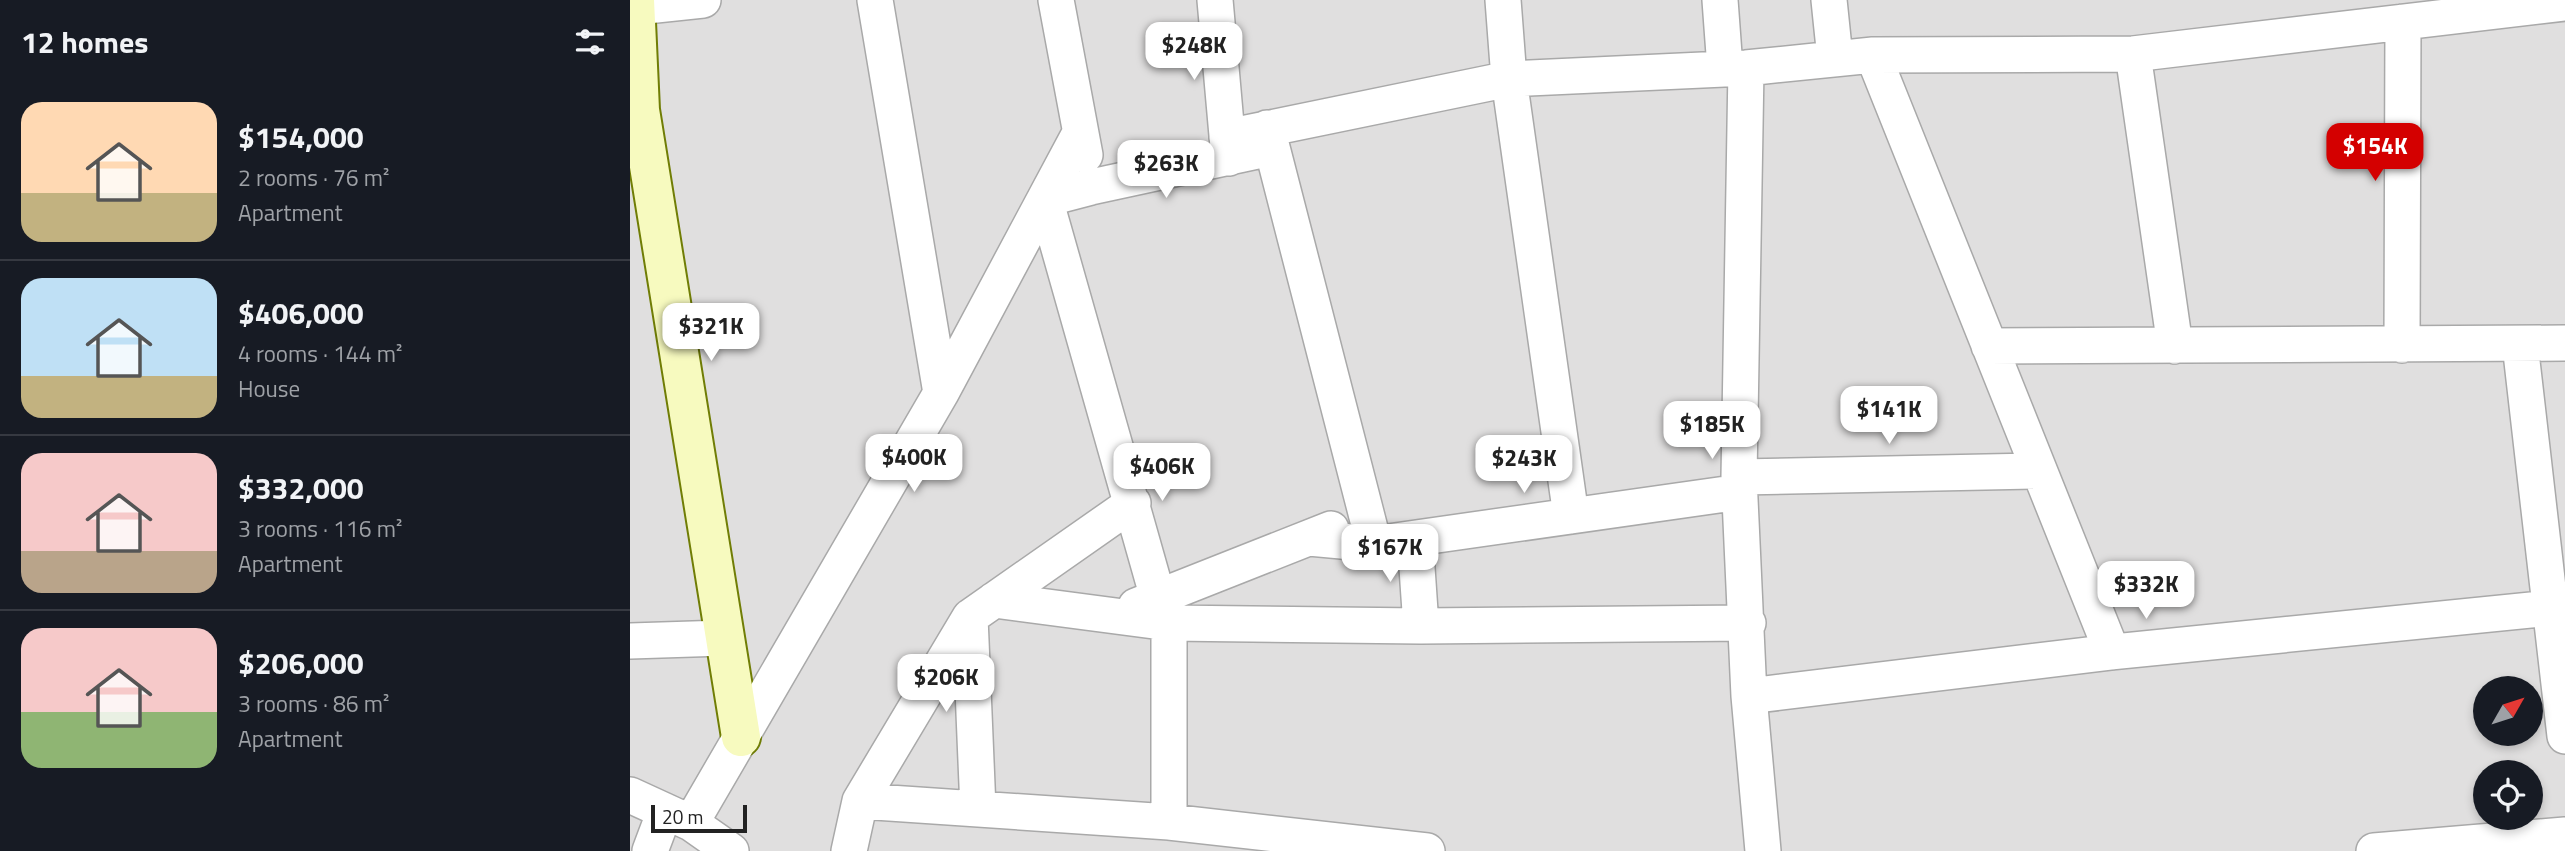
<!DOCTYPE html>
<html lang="en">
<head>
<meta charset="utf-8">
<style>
	:root { --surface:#171b24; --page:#20242c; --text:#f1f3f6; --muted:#9ea1a6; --line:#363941; --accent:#d40000 }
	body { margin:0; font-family:"Titillium Web",sans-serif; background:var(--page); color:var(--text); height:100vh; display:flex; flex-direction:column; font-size:26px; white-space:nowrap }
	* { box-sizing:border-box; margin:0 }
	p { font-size:23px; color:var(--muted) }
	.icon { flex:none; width:38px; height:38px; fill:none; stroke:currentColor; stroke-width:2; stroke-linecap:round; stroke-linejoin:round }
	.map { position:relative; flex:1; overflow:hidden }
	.details { display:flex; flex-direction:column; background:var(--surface); width:630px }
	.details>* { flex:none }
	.needle { width:46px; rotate:51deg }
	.fabs { position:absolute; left:1843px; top:676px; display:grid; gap:14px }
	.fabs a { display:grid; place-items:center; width:70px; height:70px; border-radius:50%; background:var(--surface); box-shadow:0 4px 10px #0003; font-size:35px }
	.scale { position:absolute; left:21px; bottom:18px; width:96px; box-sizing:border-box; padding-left:7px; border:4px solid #222; border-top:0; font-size:19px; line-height:24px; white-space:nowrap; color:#222; -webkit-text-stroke:5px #fff; paint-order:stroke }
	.price { position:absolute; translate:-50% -60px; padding:0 16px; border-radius:14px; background:#fff; color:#222; font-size:23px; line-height:46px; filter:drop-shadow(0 2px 4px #0008) }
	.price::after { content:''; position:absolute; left:50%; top:42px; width:21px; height:16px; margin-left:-10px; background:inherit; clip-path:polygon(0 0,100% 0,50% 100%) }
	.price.current { background:var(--accent); color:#fff }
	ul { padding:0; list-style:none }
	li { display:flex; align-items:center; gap:21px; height:175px; padding:0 21px }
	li+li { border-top:2px solid var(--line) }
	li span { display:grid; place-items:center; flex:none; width:196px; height:140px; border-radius:21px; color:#555 }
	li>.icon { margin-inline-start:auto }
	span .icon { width:84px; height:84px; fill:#fffc; stroke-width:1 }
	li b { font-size:30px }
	h2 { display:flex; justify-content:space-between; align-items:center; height:84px; padding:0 21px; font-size:30px }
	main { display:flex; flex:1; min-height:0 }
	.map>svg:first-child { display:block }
	.residential { fill:#e0dfdf; fill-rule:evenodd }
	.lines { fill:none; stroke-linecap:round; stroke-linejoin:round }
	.street-casing { stroke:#a9a9a9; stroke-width:38 }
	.secondary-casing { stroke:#707d05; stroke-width:42 }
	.street { stroke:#fff; stroke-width:35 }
	.secondary { stroke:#f7fabf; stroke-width:38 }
</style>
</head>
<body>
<main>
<section class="details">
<h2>12 homes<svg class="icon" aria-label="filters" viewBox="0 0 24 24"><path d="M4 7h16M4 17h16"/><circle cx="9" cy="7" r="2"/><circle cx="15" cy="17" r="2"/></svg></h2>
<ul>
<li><span style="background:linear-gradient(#ffd9b3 65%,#c2b280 0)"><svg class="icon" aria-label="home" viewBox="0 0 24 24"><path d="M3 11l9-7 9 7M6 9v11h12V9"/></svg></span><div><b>$154,000</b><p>2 rooms · 76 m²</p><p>Apartment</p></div></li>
<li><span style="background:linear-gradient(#bfe0f5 70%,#c2b280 0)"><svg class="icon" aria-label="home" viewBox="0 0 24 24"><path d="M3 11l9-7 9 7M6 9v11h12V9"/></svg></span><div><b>$406,000</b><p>4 rooms · 144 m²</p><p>House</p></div></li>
<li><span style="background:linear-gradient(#f6c9c9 70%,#b9a48a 0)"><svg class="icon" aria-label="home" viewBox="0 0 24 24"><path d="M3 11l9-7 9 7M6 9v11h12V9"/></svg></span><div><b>$332,000</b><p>3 rooms · 116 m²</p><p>Apartment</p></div></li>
<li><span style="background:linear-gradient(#f6c9c9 60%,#8fb573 0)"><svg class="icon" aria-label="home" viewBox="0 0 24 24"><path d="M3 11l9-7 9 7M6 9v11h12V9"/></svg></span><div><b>$206,000</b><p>3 rooms · 86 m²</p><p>Apartment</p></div></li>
</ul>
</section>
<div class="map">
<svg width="1935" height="851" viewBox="0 0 1935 851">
	<rect width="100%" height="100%" fill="#f2efe9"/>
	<path class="residential" d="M0 0H1935V851H0ZM1855 688H1900V733H1855ZM1855 772H1900V817H1855Z"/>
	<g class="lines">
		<defs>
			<path id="street" d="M245 0 311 393
				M426 0 455 155
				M585 0 599 158
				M873 0 879 79 941 516
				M1090 0 1095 68
				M1199 0 1205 58
				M7 7 73 0
				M1503 54 1545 346
				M1243 55 1482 652
				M1116 68 1109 477 1119 696 1133 851
				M637 128 744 544
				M597 137 879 79 1116 68 1243 55 1503 54 1935 3
				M1890 344 1935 736
				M1772 345 1773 22
				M1359 346 1935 343
				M1109 477 1409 471
				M679 538 744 544 1110 492
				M785 539 791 626
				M364 600 539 623 791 626 1118 623
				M506 606 701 529
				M340 617 348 809
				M0 641 94 638
				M1119 696 1482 652 1920 608
				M0 795 61 823 101 851
				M230 801 539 822 797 851
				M539 822V623L528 598 415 199 461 187 637 149
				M61 823 311 393 450 133
				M20 851 35 811
				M219 851 230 801 340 617 503 503
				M1744 851 1935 835"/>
			<path id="secondary" d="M5 0 10 110 111 737"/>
		</defs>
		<use href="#street" class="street-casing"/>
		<use href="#secondary" class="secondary-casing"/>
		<use href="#street" class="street"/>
		<use href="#secondary" class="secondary"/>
	</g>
</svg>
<div class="fabs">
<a><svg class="needle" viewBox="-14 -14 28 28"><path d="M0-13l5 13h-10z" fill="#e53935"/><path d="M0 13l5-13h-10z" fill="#9ea1a6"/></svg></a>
<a><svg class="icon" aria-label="locate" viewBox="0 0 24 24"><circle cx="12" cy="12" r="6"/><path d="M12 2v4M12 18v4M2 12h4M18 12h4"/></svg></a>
</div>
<div class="scale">20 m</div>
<b class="price" style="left:564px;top:82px">$248K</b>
<b class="price current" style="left:1745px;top:183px">$154K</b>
<b class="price" style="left:536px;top:200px">$263K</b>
<b class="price" style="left:81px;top:363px">$321K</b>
<b class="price" style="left:1259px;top:446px">$141K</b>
<b class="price" style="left:1082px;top:461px">$185K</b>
<b class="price" style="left:284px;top:494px">$400K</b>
<b class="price" style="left:894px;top:495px">$243K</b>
<b class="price" style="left:532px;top:503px">$406K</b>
<b class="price" style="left:760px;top:584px">$167K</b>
<b class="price" style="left:1516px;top:621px">$332K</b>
<b class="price" style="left:316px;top:714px">$206K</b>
</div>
</main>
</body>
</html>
